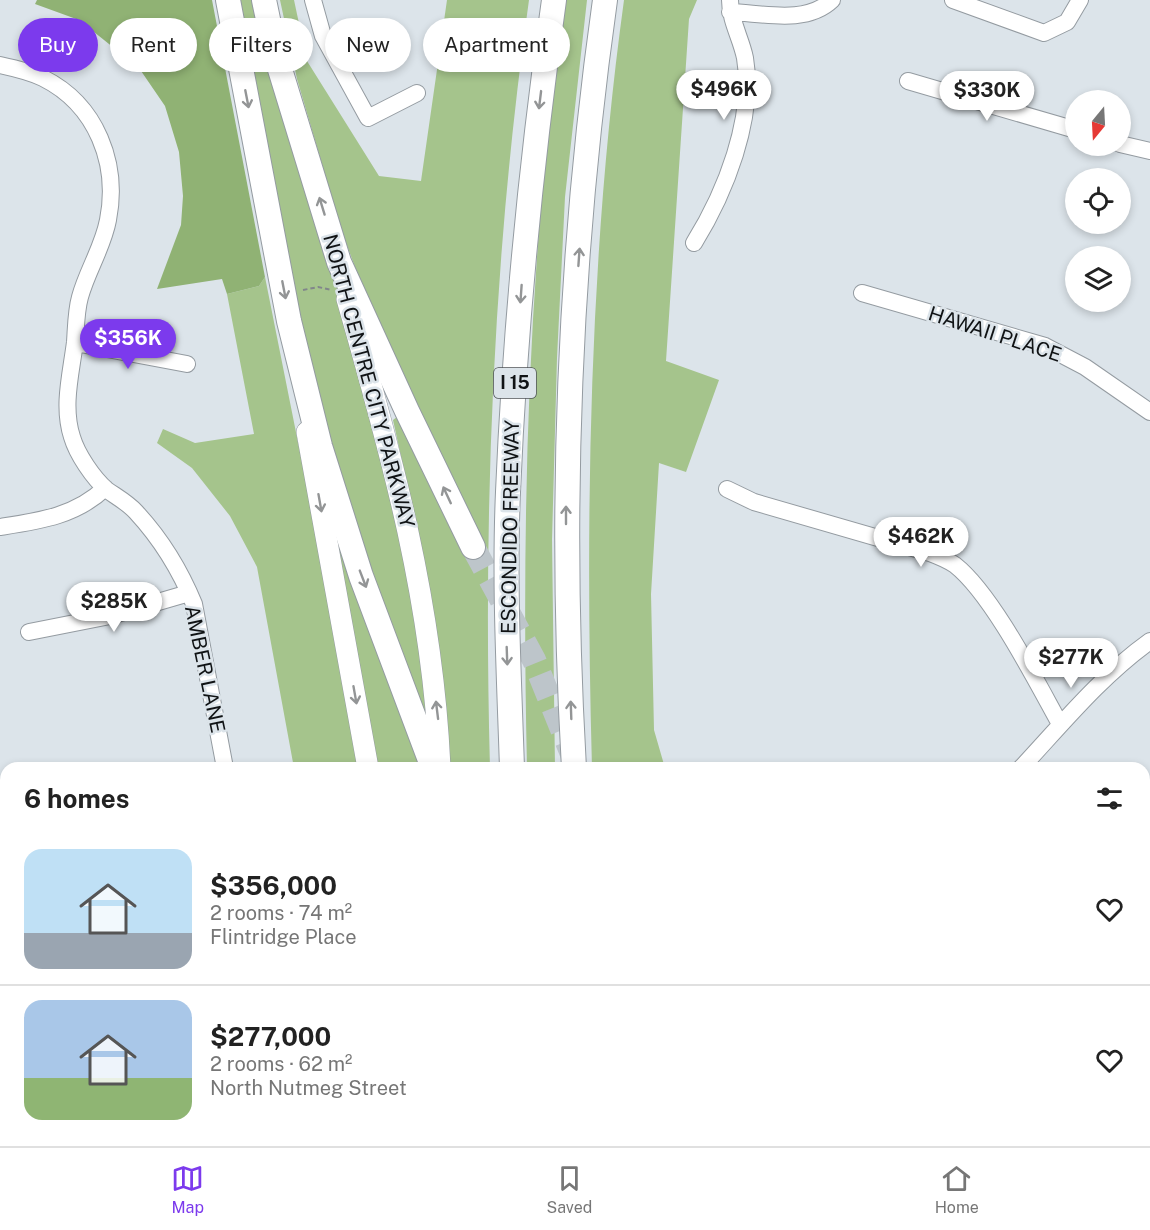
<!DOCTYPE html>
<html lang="en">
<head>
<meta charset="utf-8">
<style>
	:root { --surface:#fff; --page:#f6f6f6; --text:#222; --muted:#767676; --line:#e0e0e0; --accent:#7c3aed }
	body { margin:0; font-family:"Public Sans",sans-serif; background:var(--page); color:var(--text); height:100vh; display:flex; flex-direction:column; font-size:22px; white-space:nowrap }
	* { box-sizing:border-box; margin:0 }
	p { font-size:20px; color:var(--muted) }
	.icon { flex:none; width:33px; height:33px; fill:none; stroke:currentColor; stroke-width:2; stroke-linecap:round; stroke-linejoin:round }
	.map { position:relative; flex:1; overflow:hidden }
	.drawer { position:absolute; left:0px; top:762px; width:1150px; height:384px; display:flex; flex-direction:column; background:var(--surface); border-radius:18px 18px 0 0; box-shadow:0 3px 9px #0003 }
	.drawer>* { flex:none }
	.hud { position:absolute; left:18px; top:18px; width:600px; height:54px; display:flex; gap:12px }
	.needle { width:39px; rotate:198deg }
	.controls { position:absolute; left:1065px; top:90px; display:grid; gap:12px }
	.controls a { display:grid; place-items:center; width:66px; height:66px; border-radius:50%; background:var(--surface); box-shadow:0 3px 9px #0003; font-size:30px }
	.price { position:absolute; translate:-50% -51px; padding:0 14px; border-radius:21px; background:#fff; color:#222; font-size:20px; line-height:39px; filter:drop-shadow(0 2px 3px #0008) }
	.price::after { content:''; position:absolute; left:50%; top:36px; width:18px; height:14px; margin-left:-9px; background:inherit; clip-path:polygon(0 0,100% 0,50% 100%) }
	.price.active { background:var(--accent); color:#fff }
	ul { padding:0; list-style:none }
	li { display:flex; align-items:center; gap:18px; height:150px; padding:0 24px }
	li+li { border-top:2px solid var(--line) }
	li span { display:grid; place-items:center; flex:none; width:168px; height:120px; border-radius:18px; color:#555 }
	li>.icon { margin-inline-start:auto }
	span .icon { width:72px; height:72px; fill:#fffc; stroke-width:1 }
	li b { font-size:26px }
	h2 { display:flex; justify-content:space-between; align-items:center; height:72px; padding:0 24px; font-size:26px }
	.tag { padding:0 21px; border-radius:27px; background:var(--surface); box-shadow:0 3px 9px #0003; font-size:21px; line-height:54px }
	.tag.active { background:var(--accent); color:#fff }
	.tabs { display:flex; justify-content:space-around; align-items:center; height:84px; border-top:2px solid var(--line); background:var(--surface); font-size:16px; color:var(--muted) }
	.tabs a { display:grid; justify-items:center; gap:3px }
	.tabs .active { color:var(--accent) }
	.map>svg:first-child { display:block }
	.green { fill:#a5c48c }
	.forest { fill:#90b274 }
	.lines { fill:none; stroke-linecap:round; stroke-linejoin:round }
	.highway-tunnel { stroke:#bdc5ca; stroke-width:24; stroke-dasharray:24 12; stroke-linecap:butt }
	.minor-casing { stroke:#949ba1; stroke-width:18 }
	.major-casing { stroke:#949ba1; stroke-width:22 }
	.highway-casing { stroke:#949ba1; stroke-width:26 }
	.path { stroke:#81868b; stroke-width:2; stroke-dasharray:4.5 3; stroke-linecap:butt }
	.minor { stroke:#fff; stroke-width:16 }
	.major { stroke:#fff; stroke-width:21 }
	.highway { stroke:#fff; stroke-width:24 }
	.oneway { stroke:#939596 }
	.labels { text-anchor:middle; stroke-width:5; stroke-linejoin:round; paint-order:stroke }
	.shield { fill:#dce4ea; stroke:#4d5255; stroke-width:1.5 }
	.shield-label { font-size:18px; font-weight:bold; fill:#101315 }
	.street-label { font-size:20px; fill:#101315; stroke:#dce4ea }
</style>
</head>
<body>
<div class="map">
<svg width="1150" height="1146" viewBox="0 0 1150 1146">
	<rect width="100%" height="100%" fill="#dce4ea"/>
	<path class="green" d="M238 0H256L322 238 354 339 407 552 434 768H375L336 548 339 546 343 549Z
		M280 0H294L307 61 379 176 421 181 447 0H529C493 254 483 512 490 768H446L435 630 427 575 393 420 397 417 368 302 342 232 297 79Z
		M565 0H587L565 197 557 358 552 540 555 768H527C523 593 525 418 538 243 544 162 555 81 565 0Z
		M624 0H697L689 19 666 361 719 380 686 472 659 463 651 594 654 730 665 768H592C585 512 589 254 624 0Z
		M265 277 363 768H294L257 567 230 516 192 468 157 443 163 429 195 443 254 434 227 294 259 286Z
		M430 1140H507L508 1146H430Z
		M670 1140H783L800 1146H670Z"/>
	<path class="forest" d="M37 0H212L265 277 259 286 227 294 222 279 157 289 181 225 183 196 179 152 165 106 139 68 79 20 35 4Z"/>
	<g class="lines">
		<path class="highway-tunnel" d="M473 547 534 660 572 754"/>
		<defs>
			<path id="minor" d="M313 0 323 36 368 118 417 93
				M953 0 1044 33 1067 22 1080 0
				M730 12C762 13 806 25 832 0
				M0 65C14 68 31 72 43 78 97 105 119 164 108 220 103 247 87 271 80 297 76 311 76 328 75 342 71 374 62 406 72 437 77 454 93 478 107 490 117 497 128 503 136 512 161 539 180 570 194 604L225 768
				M908 81 1076 130
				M1120 144 1150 151
				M694 243C725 193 755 119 745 58 741 38 730 21 730 0
				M862 293 1045 346 1085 367 1150 412
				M75 343 187 364
				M727 489 754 502 930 553C938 556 948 560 955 565 992 594 1036 681 1060 724
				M0 527C39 521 76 516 105 488
				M29 632 110 616 189 593
				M1021 768C1062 724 1101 676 1150 641
				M0 795 6 797
				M1144 857 1150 860
				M1144 1051 1150 1049
				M806 1146 807 1140"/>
			<path id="major" d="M347 299C392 456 433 604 440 768
				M307 432 368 768
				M401 1146 402 1140
				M421 1146 422 1140"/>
			<path id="highway" d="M228 0 289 321 320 446 361 576 433 768
				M264 0 275 53 339 262 407 411 473 547
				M512 768C509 676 504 584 508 492 515 327 531 163 554 0
				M574 768C559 512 569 254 605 0
				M514 1140 515 1146
				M542 1140 543 1146
				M608 1140 609 1146
				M660 1140V1146"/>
		</defs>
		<use href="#minor" class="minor-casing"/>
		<use href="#major" class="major-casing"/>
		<use href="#highway" class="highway-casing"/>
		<path class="path" d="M303 290 318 287 332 290"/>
		<use href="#minor" class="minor"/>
		<use href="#major" class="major"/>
		<use href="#highway" class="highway"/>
	</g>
	<defs><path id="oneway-shaft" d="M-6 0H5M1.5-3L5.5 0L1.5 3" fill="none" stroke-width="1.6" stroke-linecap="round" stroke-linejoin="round" transform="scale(1.5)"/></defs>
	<g class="oneway">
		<use href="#oneway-shaft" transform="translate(247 99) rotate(79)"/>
		<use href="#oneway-shaft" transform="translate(540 100) rotate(97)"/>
		<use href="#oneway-shaft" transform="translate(322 206) rotate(-107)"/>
		<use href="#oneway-shaft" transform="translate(579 257) rotate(-86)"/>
		<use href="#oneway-shaft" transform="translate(284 290) rotate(79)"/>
		<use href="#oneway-shaft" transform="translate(521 294) rotate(94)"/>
		<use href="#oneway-shaft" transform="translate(447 495) rotate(-115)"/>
		<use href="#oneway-shaft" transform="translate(320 503) rotate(80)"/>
		<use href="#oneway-shaft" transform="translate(566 515) rotate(-90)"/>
		<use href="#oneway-shaft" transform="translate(363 579) rotate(69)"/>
		<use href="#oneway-shaft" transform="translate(507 656) rotate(88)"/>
		<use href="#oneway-shaft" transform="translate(355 695) rotate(80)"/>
		<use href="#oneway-shaft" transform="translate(437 710) rotate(-97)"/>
		<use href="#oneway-shaft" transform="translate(571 710) rotate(-92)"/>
	</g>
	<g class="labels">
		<rect class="shield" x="494" y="368" width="42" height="30" rx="4.5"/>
		<g class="shield-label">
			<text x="515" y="389">I 15</text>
		</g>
		<g class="street-label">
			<text transform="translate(995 334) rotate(18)" y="7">HAWAII PLACE</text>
			<text transform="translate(369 381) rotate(75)" y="7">NORTH CENTRE CITY PARKWAY</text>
			<text transform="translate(510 527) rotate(-89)" y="7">ESCONDIDO FREEWAY</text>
			<text transform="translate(205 669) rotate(78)" y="7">AMBER LANE</text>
		</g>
	</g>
</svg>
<div class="controls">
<a><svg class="needle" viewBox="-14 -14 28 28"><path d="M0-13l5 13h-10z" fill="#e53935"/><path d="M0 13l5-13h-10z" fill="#767676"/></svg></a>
<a><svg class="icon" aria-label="locate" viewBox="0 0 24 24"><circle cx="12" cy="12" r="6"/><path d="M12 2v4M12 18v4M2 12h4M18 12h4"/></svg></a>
<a><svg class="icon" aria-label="layers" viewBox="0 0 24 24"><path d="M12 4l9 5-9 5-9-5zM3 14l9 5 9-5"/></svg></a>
</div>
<b class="price" style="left:724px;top:121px">$496K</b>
<b class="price" style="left:987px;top:122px">$330K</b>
<b class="price active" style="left:128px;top:370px">$356K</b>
<b class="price" style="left:921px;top:568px">$462K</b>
<b class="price" style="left:114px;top:633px">$285K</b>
<b class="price" style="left:1071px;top:689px">$277K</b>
<div class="hud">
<a class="tag active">Buy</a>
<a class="tag">Rent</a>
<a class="tag">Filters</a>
<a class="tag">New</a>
<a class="tag">Apartment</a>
</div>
<section class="drawer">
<h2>6 homes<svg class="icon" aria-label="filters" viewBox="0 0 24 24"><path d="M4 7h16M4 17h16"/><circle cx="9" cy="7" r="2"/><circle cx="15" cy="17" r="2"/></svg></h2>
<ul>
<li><span style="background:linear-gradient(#bfe0f5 70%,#9aa5b1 0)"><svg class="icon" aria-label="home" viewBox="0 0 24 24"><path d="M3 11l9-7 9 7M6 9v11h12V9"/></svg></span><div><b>$356,000</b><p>2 rooms · 74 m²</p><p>Flintridge Place</p></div><svg class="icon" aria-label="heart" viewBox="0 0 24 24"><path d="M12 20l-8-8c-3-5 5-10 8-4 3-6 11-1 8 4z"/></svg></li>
<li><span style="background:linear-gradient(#a9c7e8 65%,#8fb573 0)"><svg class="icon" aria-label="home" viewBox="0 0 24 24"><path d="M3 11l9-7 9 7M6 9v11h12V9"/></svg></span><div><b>$277,000</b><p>2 rooms · 62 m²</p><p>North Nutmeg Street</p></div><svg class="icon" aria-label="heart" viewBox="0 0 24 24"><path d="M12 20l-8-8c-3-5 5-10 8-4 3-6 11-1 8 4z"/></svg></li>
</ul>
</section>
</div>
<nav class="tabs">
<a class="active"><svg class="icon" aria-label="map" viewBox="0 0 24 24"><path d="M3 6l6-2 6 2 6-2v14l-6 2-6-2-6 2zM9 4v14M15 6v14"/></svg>Map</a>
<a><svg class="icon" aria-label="saved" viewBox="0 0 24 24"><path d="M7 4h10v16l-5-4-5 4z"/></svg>Saved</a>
<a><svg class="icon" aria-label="home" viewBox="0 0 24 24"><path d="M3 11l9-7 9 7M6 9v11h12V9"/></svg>Home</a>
</nav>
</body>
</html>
